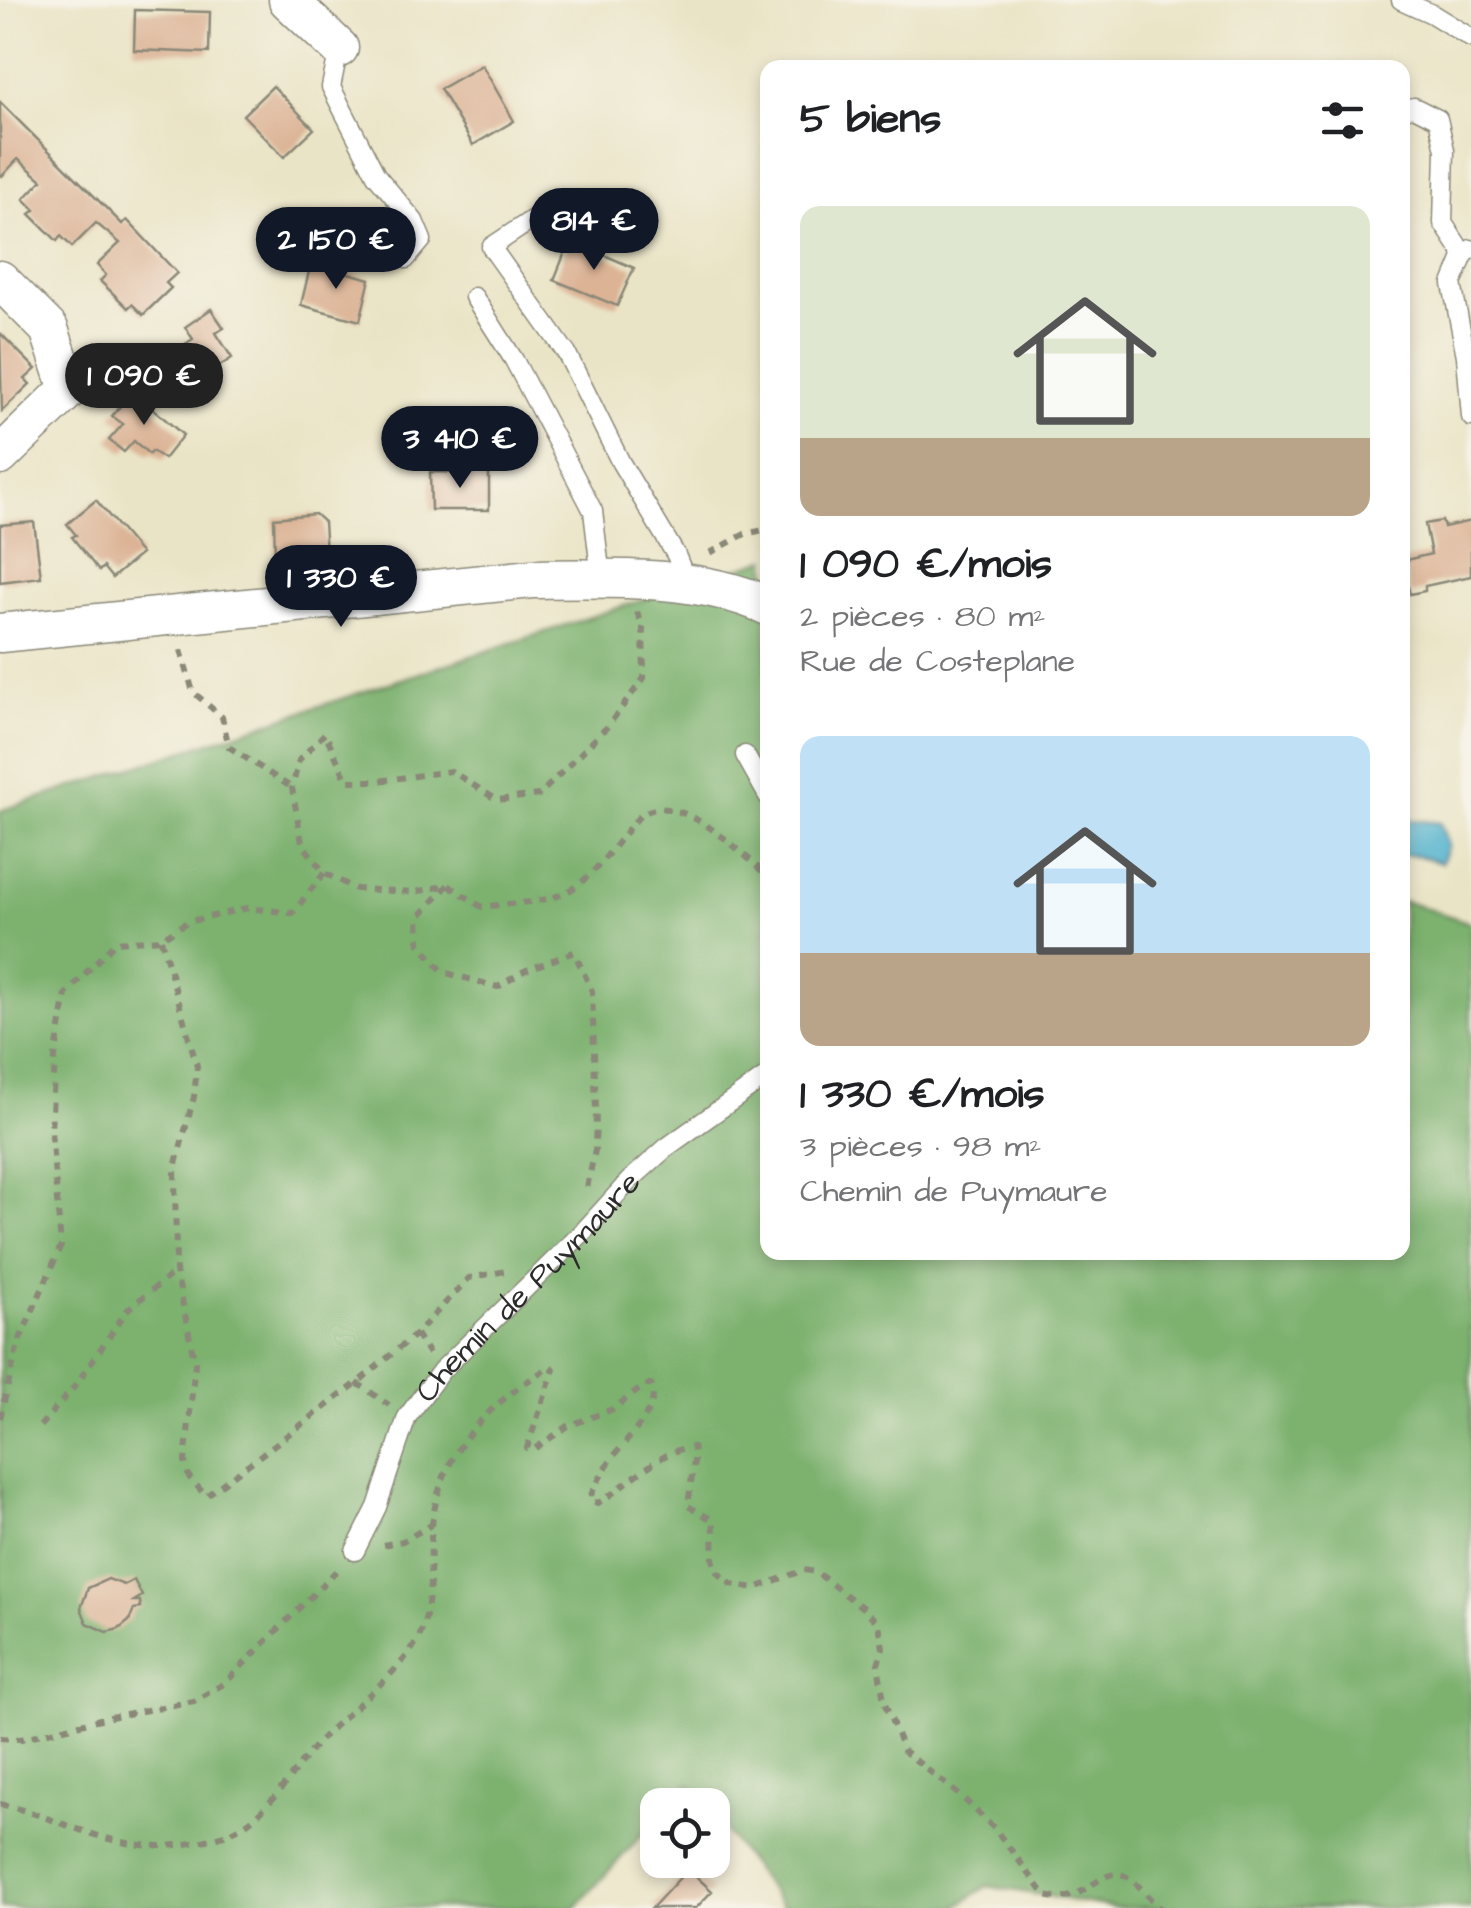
<!DOCTYPE html>
<html lang="fr">
<head>
<meta charset="utf-8">
<style>
	:root { --surface:#fff; --page:#f6f6f6; --text:#202124; --muted:#757577; --accent:#111827 }
	body { margin:0; font-family:"Architects Daughter",sans-serif; background:var(--page); color:var(--text); height:100vh; display:flex; flex-direction:column; font-size:38px; white-space:nowrap }
	* { box-sizing:border-box; margin:0 }
	p { font-size:32px; color:var(--muted) }
	.icon { flex:none; width:55px; height:55px; fill:none; stroke:currentColor; stroke-width:2; stroke-linecap:round; stroke-linejoin:round }
	.map { position:relative; flex:1; overflow:hidden }
	.sheet { position:absolute; left:760px; top:60px; width:650px; height:1200px; display:flex; flex-direction:column; background:var(--surface); border-radius:20px; box-shadow:0 5px 15px #0003 }
	.sheet>* { flex:none }
	.controls { position:absolute; left:640px; top:1788px; display:grid; gap:20px }
	.controls a { display:grid; place-items:center; width:90px; height:90px; border-radius:20px; background:var(--surface); box-shadow:0 5px 15px #0003; font-size:50px }
	.price { position:absolute; translate:-50% -85px; padding:0 22px; border-radius:35px; background:var(--accent); color:#fff; font-size:32px; line-height:65px; filter:drop-shadow(0 2px 5px #0008) }
	.price::after { content:''; position:absolute; left:50%; top:60px; width:30px; height:22px; margin-left:-15px; background:inherit; clip-path:polygon(0 0,100% 0,50% 100%) }
	.price.current { background:#222; color:#fff }
	ul { padding:0; list-style:none }
	li { display:grid; align-content:center; gap:20px; height:530px; padding:0 40px }
	li span { display:grid; place-items:center; height:310px; border-radius:20px; color:#555 }
	li>.icon { margin-inline-start:auto }
	span .icon { width:180px; height:180px; fill:#fffc; stroke-width:1 }
	li b { font-size:42px }
	h2 { display:flex; justify-content:space-between; align-items:center; height:120px; padding:0 40px; font-size:42px }
	.map>svg:first-child { display:block }
	.forest { fill:#7cb16e; stroke:#546e4c; stroke-width:2.5 }
	.water { fill:#4eb0cd; stroke:#3c6e7c; stroke-width:2.5 }
	.building { fill:#dcb395 }
	.lines { fill:none; stroke-linecap:round; stroke-linejoin:round }
	.service-casing { stroke:#8a8878; stroke-width:21 }
	.minor-casing { stroke:#8a8878; stroke-width:41 }
	.path { stroke:#8a8878; stroke-width:6; stroke-dasharray:8 8; stroke-linecap:butt }
	.service { stroke:#fff; stroke-width:18 }
	.minor { stroke:#fff; stroke-width:38 }
	.labels { text-anchor:middle; stroke-width:10; stroke-linejoin:round; paint-order:stroke }
	.street-label { font-size:32px; fill:#2b2b2b; stroke:#f7f3e8 }
</style>
</head>
<body>
<div class="map">
<svg width="1471" height="1908" viewBox="0 0 1471 1908">
	<rect width="100%" height="100%" fill="#f7f3e8"/>
	<filter id="ink" filterUnits="userSpaceOnUse"><feTurbulence type="fractalNoise" baseFrequency=".01" numOctaves="2"/><feDisplacementMap in="SourceGraphic" scale="20" xChannelSelector="R" yChannelSelector="G"/><feConvolveMatrix kernelMatrix="1 2 1 2 8 2 1 2 1" color-interpolation-filters="sRGB"/></filter>
	<filter id="wash" filterUnits="userSpaceOnUse"><feTurbulence type="fractalNoise" baseFrequency=".0048" numOctaves="4" result="noise"/><feDisplacementMap in="SourceGraphic" scale="40" xChannelSelector="R" yChannelSelector="G"/><feGaussianBlur stdDeviation="2.25" result="paint"/><feColorMatrix in="noise" values="0 0 0 0 0 0 0 0 0 0 0 0 0 0 0 0 0 1.4 0 .05"/><feComposite in="paint" operator="in"/></filter>
	<g filter="url(#wash)">
		<rect width="100%" height="100%" fill="#eae4c6"/>
		<path class="forest" d="M767 559 768 1252H1402L1403 901 1471 923V1908H1117L987 1886 955 1908H784L713 1815 712 1805H705L689 1784 669 1805H658L657 1818 575 1908H0V811Z"/>
		<path class="water" d="M1403 819 1440 823 1448 845 1441 863 1416 855H1403Z"/>
		<g id="blocks">
			<path class="building" d="M135 10 210 12 209 53 134 50Z
				M482 65 514 121 473 145 440 89Z
				M273 86 314 129 284 157 243 115Z
				M0 102 122 224 127 220 177 273 166 283 171 288 143 315 132 304 128 308 100 281 106 275 97 265 120 243 96 223 72 247 61 236 57 241 30 214 35 210 24 199 42 180 18 159 2 176 0 174Z
				M570 240 634 268 617 306 554 280Z
				M311 263 370 279 360 321 301 305Z
				M211 309 224 328 216 333 232 358 184 389 164 358 193 339 185 327Z
				M0 333 36 369 25 379 30 384 2 411Z
				M133 391 183 435 164 459 152 451 149 454 134 441 124 452 109 440 123 424 112 416Z
				M430 472 489 473V510H431Z
				M96 500 141 554 112 578 103 567 99 571 72 537 76 535 67 524Z
				M315 514 324 522 326 553 275 555 274 518Z
				M1442 521 1444 527 1471 521V576L1425 586V591L1410 594 1402 561 1431 554 1425 524Z
				M34 522 41 577 0 582V525Z
				M108 1579 124 1585 134 1580 142 1596 134 1601H140L141 1608 134 1609 129 1621 119 1629 107 1632 87 1623 81 1608 88 1588Z
				M688 1869 712 1891 696 1908H652Z"/>
		</g>
	</g>
	<g filter="url(#ink)">
		<use href="#blocks" fill-opacity="0" stroke="#8a8878" stroke-width="2.5"/>
		<g class="lines">
			<defs>
				<g id="service">
					<path d="M1401 0 1432 14 1471 38"/>
					<path d="M1402 109 1414 107 1438 119 1445 150 1443 223 1464 255"/>
					<path d="M548 209 491 247 567 354 621 463 676 555 688 585"/>
					<path d="M319 241 406 259 422 240 414 221 376 175 331 87 339 48"/>
					<path d="M1471 249 1464 255 1452 284 1466 356 1471 417"/>
					<path d="M474 297 514 360 593 511 601 578"/>
					<path d="M745 755 768 796"/>
					<path id="s1" d="M355 1551 377 1507 407 1417 441 1371 582 1233 629 1181 667 1147 768 1075"/>
				</g>
				<path id="minor" d="M288 0 339 48
					M0 280 49 329 69 389 0 456
					M0 633 532 579C605 578 700 574 768 606"/>
			</defs>
			<use href="#service" class="service-casing"/>
			<use href="#minor" class="minor-casing"/>
			<path class="path" d="M710 553 745 534 768 529
				M637 612 643 626 644 678 607 727 539 795 497 800 451 771 378 781H347L325 733 299 760 292 788 302 843 324 873 356 889 415 892 448 885 482 907C507 903 544 904 567 892 597 875 614 844 637 819 671 782 743 853 768 877
				M181 650 193 692 222 717 229 747 292 788
				M448 885 418 918 419 943 443 972 498 987 524 971 574 952 592 991 596 1112 595 1150 586 1192
				M161 939 197 1066 194 1097 175 1167 176 1271 195 1363 185 1462 189 1477 206 1496 357 1383 416 1334 469 1278 506 1271
				M416 1334 429 1354
				M357 1383 389 1405
				M0 1418 18 1344 61 1246 51 1131 55 1057 66 994 115 942 161 939 187 922 248 908 293 913 324 873
				M40 1426 75 1386 128 1309 176 1271
				M383 1545 403 1541 431 1525
				M0 1738 21 1739 100 1719 194 1701 225 1683 339 1568
				M0 1804C72 1821 120 1858 197 1842 220 1838 240 1831 258 1814 282 1792 299 1763 321 1739 348 1711 405 1669 420 1635 432 1606 430 1568 431 1538 435 1455 484 1407 551 1366L554 1369 527 1448 534 1449 568 1426 613 1409 645 1385H651C662 1409 624 1441 611 1460 603 1471 597 1483 591 1495V1501L598 1503C624 1488 664 1447 693 1447L695 1454 688 1506 714 1521 713 1559 717 1572 731 1584 755 1588 804 1570 816 1572 863 1608 879 1624 883 1648 878 1664 884 1702 904 1751 963 1798 995 1829 1046 1896C1083 1907 1099 1867 1123 1875 1137 1880 1148 1899 1160 1908"/>
			<use href="#service" class="service"/>
			<use href="#minor" class="minor"/>
		</g>
	</g>
	<g class="labels">
		<g class="street-label">
			<text dy="11" stroke="none"><textPath href="#s1" startOffset="322">Chemin de Puymaure</textPath></text>
		</g>
	</g>
</svg>
<div class="controls">
<a><svg class="icon" aria-label="locate" viewBox="0 0 24 24"><circle cx="12" cy="12" r="6"/><path d="M12 2v4M12 18v4M2 12h4M18 12h4"/></svg></a>
</div>
<b class="price" style="left:594px;top:273px">814 €</b>
<b class="price" style="left:336px;top:292px">2 150 €</b>
<b class="price current" style="left:144px;top:428px">1 090 €</b>
<b class="price" style="left:460px;top:491px">3 410 €</b>
<b class="price" style="left:341px;top:630px">1 330 €</b>
<section class="sheet">
<h2>5 biens<svg class="icon" aria-label="filters" viewBox="0 0 24 24"><path d="M4 7h16M4 17h16"/><circle cx="9" cy="7" r="2"/><circle cx="15" cy="17" r="2"/></svg></h2>
<ul>
<li><span style="background:linear-gradient(#dfe7d0 75%,#b9a48a 0)"><svg class="icon" aria-label="home" viewBox="0 0 24 24"><path d="M3 11l9-7 9 7M6 9v11h12V9"/></svg></span><div><b>1 090 €/mois</b><p>2 pièces · 80 m²</p><p>Rue de Costeplane</p></div></li>
<li><span style="background:linear-gradient(#bfe0f5 70%,#b9a48a 0)"><svg class="icon" aria-label="home" viewBox="0 0 24 24"><path d="M3 11l9-7 9 7M6 9v11h12V9"/></svg></span><div><b>1 330 €/mois</b><p>3 pièces · 98 m²</p><p>Chemin de Puymaure</p></div></li>
</ul>
</section>
</div>
</body>
</html>
